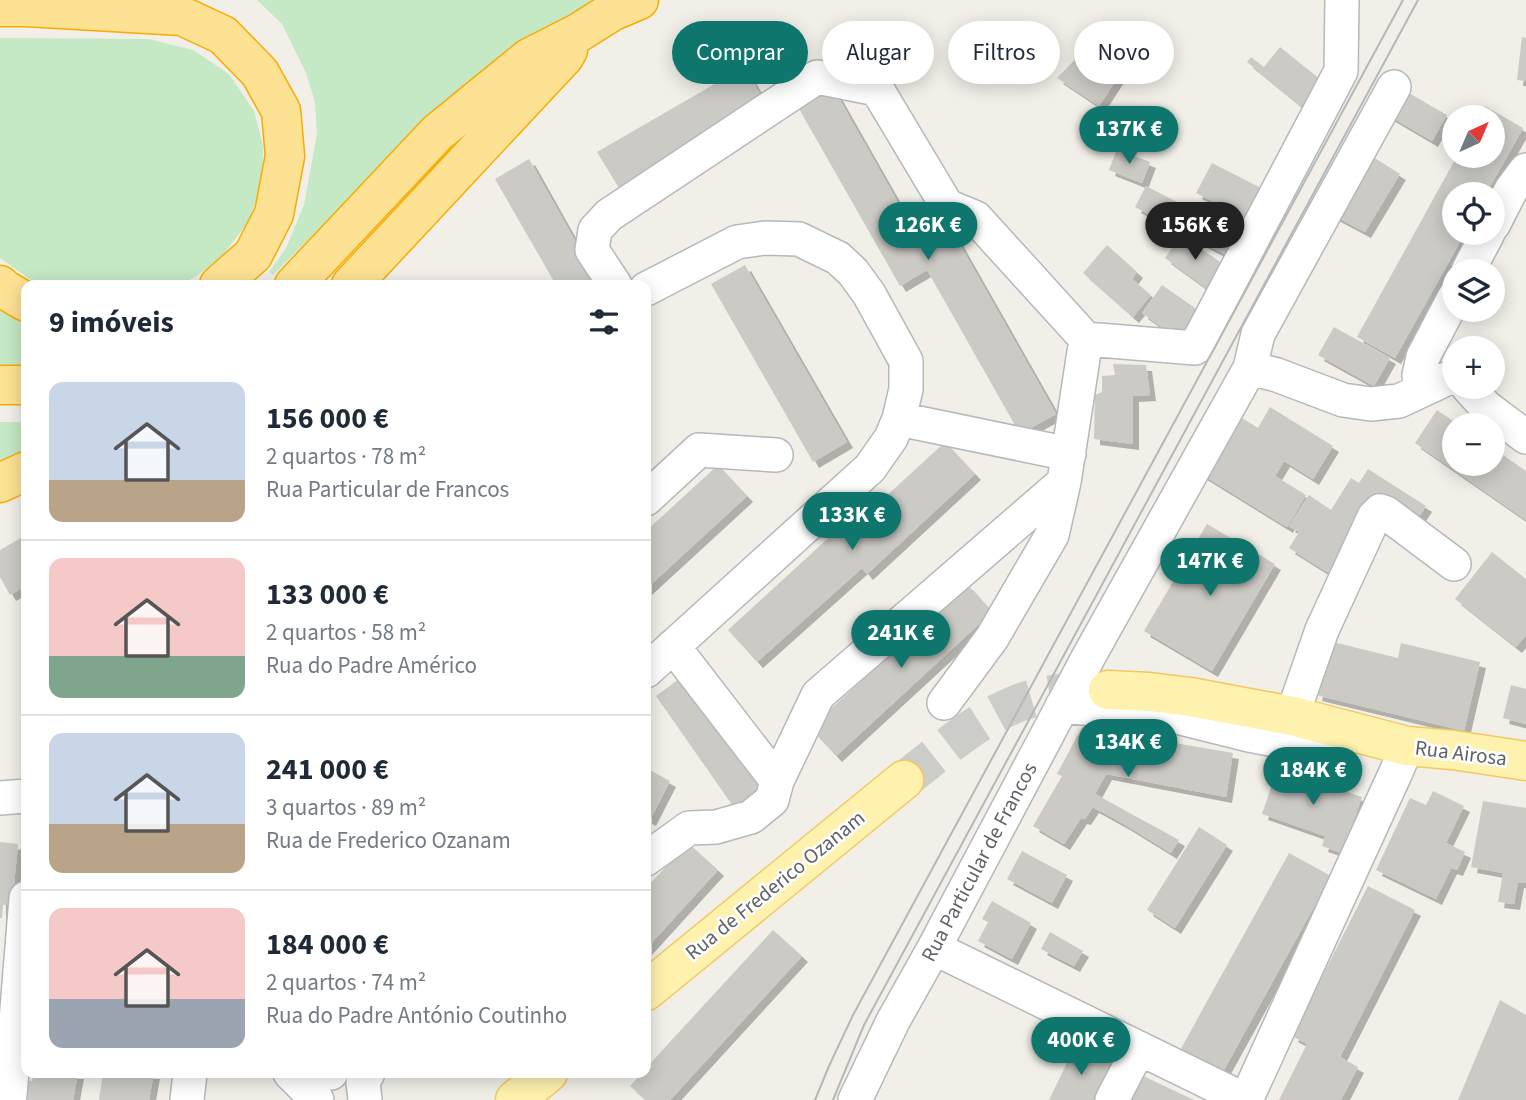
<!DOCTYPE html>
<html lang="pt">
<head>
<meta charset="utf-8">
<style>
	:root { --surface:#fff; --page:#f2f2f3; --text:#1f2937; --muted:#747a83; --line:#e0e1e3; --accent:#0f766e }
	body { margin:0; font-family:"Source Sans 3",sans-serif; background:var(--page); color:var(--text); height:100vh; display:flex; flex-direction:column; font-size:26px; white-space:nowrap }
	* { box-sizing:border-box; margin:0 }
	p { font-size:23px; color:var(--muted) }
	.icon { flex:none; width:38px; height:38px; fill:none; stroke:currentColor; stroke-width:2; stroke-linecap:round; stroke-linejoin:round }
	.map { position:relative; flex:1; overflow:hidden }
	.side { position:absolute; left:21px; top:280px; width:630px; height:798px; display:flex; flex-direction:column; background:var(--surface); border-radius:14px; box-shadow:0 4px 18px #0003 }
	.side>* { flex:none }
	.banner { position:absolute; left:672px; top:21px; width:665px; height:63px; display:flex; gap:14px }
	.needle { width:46px; rotate:44deg }
	.controls { position:absolute; left:1442px; top:105px; display:grid; gap:14px }
	.controls a { display:grid; place-items:center; width:63px; height:63px; border-radius:50%; background:var(--surface); box-shadow:0 4px 18px #0003; font-size:35px }
	.price { position:absolute; translate:-50% -60px; padding:0 16px; border-radius:24px; background:var(--accent); color:#fff; font-size:23px; line-height:46px; filter:drop-shadow(0 2px 4px #0008) }
	.price::after { content:''; position:absolute; left:50%; top:42px; width:21px; height:16px; margin-left:-10px; background:inherit; clip-path:polygon(0 0,100% 0,50% 100%) }
	.price.active { background:#222; color:#fff }
	ul { padding:0; list-style:none }
	li { display:flex; align-items:center; gap:21px; height:175px; padding:0 28px }
	li+li { border-top:2px solid var(--line) }
	li span { display:grid; place-items:center; flex:none; width:196px; height:140px; border-radius:14px; color:#555 }
	li>.icon { margin-inline-start:auto }
	span .icon { width:84px; height:84px; fill:#fffc; stroke-width:1 }
	li b { font-size:30px }
	h2 { display:flex; justify-content:space-between; align-items:center; height:84px; padding:0 28px; font-size:30px }
	.tag { padding:0 24px; border-radius:32px; background:var(--surface); box-shadow:0 4px 18px #0003; font-size:24px; line-height:63px }
	.tag.active { background:var(--accent); color:#fff }
	.map>svg:first-child { display:block }
	.green { fill:#c5e8c5 }
	.building { fill:#cccac5; filter:url(#shadow) }
	.lines { fill:none; stroke-linecap:round; stroke-linejoin:round }
	.major-tunnel { stroke:#ccccc8; stroke-width:38; stroke-dasharray:38 19; stroke-linecap:butt }
	.minor-casing { stroke:#b5b8bc; stroke-width:36 }
	.major-casing { stroke:#f2c960; stroke-width:41 }
	.highway-casing { stroke:#f9ab00; stroke-width:41 }
	.minor { stroke:#fff; stroke-width:33 }
	.major { stroke:#fff2af; stroke-width:38 }
	.highway { stroke:#fde293; stroke-width:38 }
	.tram { stroke:#b6b7b8; stroke-width:2 }
	.labels { text-anchor:middle; stroke-width:5; stroke-linejoin:round; paint-order:stroke }
	.street-label { font-size:21px; fill:#5f6368; stroke:#fff }
</style>
</head>
<body>
<div class="map">
<svg width="1526" height="1100" viewBox="0 0 1526 1100">
	<defs>
		<filter id="shadow"><feDropShadow dx="6" dy="6" stdDeviation="0" flood-color="#0004"/></filter>
	</defs>
	<rect width="100%" height="100%" fill="#f1efe8"/>
	<path class="green" d="M257 0H592L559 22 330 224 319 229 273 275 269 272 286 248 304 205 317 134 315 102 306 73 282 24Z
		M0 38 149 39 193 50 229 74 254 111 263 146V181L249 221 223 255 198 275 181 285H38L0 258Z
		M0 308 26 327V366H0Z
		M0 422H26V460L0 472Z"/>
	<path class="building" d="M1112 22 1144 37 1099 106 1057 78Z
		M1522 37 1526 38V81L1517 80Z
		M1280 47 1321 80 1301 106 1247 62 1251 57 1264 67Z
		M744 67 766 104 619 188 597 152Z
		M1395 85 1447 115 1432 141 1381 111Z
		M833 88 926 252 955 236 1056 414 1020 434 927 270 900 286 798 107Z
		M1485 106 1523 128 1486 194H1454V233H1465L1395 358 1357 337 1457 156H1493V117H1479Z
		M1117 149 1150 162 1142 183 1109 170Z
		M1362 150 1400 174 1365 232 1329 213Z
		M529 159 597 280 588 285H556L495 179Z
		M1212 163 1261 188 1245 218 1196 193Z
		M1146 186 1239 234 1228 256 1135 207Z
		M1181 235 1226 266 1209 290 1165 258Z
		M1107 245 1137 272 1132 279 1151 295 1133 317 1083 273Z
		M745 265 847 442 813 462 711 284Z
		M1162 285 1198 310 1177 338 1142 313Z
		M1334 327 1390 358 1374 386 1318 355Z
		M1113 364 1146 365 1150 395 1133 396V444L1094 439 1095 395 1102 392V376L1115 375Z
		M1270 407 1333 446 1313 479 1284 461 1275 476 1306 495 1287 527 1198 472 1234 413 1258 428Z
		M1437 410 1459 425H1454V464H1493V448L1526 471V520L1415 443Z
		M945 442 975 474 867 574 862 568 757 662 728 630 836 531 842 537Z
		M718 465 747 496 646 589V531Z
		M1368 469 1426 506 1409 532 1376 511 1335 577 1289 548 1299 532 1289 526 1309 495 1331 510 1351 478 1359 483Z
		M1207 524 1275 564 1212 671 1144 631Z
		M26 535V586L10 595 0 577V550Z
		M1492 552 1526 579V635L1516 647 1455 599Z
		M967 584 992 612 836 756 810 728Z
		M1329 641 1398 658 1401 643 1480 662 1464 731 1316 695Z
		M687 673 768 786 735 809 656 696Z
		M1511 685 1526 689V724L1503 718Z
		M1082 727 1233 753 1226 797 1106 774 1095 794 1179 840 1171 853 1124 824 1093 807 1085 819 1081 818 1064 844 1033 826 1062 776 1057 774Z
		M1278 767 1362 797 1342 853 1322 846 1325 836 1262 814Z
		M646 768 670 781 650 820 646 818Z
		M1433 791 1464 806 1446 843 1465 852 1457 870 1451 868 1436 899 1376 870 1410 798 1426 805Z
		M1483 801 1526 808V883L1518 882 1514 904 1498 902 1503 873 1471 867Z
		M1199 827 1227 845 1175 928 1147 910Z
		M0 842 18 844 12 905H3L2 918H0Z
		M688 843 718 870 646 949V888Z
		M1022 851 1067 875 1052 903 1007 879Z
		M1289 853 1331 876 1215 1086 1173 1063Z
		M1368 886 1415 910 1340 1057 1358 1067 1341 1100H1279L1307 1044 1292 1036Z
		M992 901 1031 923 1012 959 978 941 988 922 982 919Z
		M773 930 802 956 670 1100H646L630 1086 642 1073H646V1068Z
		M1050 932 1083 951 1074 966 1041 949Z
		M1500 1000 1526 1015V1100H1458Z
		M1075 1046 1112 1064 1095 1100H1049Z
		M33 1073H78L73 1100H18L22 1079 32 1081Z
		M103 1073H154L149 1100H99Z
		M1139 1074 1194 1100H1127Z"/>
	<g class="lines">
		<path class="major-tunnel" d="M904 780C940 753 974 721 1016 704 1043 693 1072 691 1101 690"/>
		<defs>
			<path id="minor" d="M1493 225 1511 190 1526 170
				M1468 271 1488 233
				M615 285 592 250 595 230 609 215 817 77 877 89 947 206 976 218 1086 339
				M646 289 737 242 765 238 799 239 838 258 853 272 869 294 906 361V389L899 419 891 438 870 468 646 671
				M1250 368 1277 375 1343 400 1371 404 1399 401 1446 379 1454 377
				M1468 387 1486 407 1526 437
				M1420 390 1419 375 1423 357 1454 298
				M899 419 1069 454
				M646 499 699 450 776 455
				M673 646 777 781
				M944 703 992 638 1052 535 1064 482 1086 339 1195 348 1341 71 1342 0
				M1062 706 1177 717 1249 735 1323 749 1346 730
				M1292 716 1322 630 1374 517 1380 511 1386 513 1454 564
				M0 798 26 796
				M646 859 689 828 716 827 751 817 772 800 777 781 818 695 1064 482
				M934 948 1245 1100
				M290 1073 317 1100
				M330 1073H331
				M7 1100 10 1095 26 898
				M187 1100 190 1073
				M365 1100 363 1082 368 1073
				M855 1100 893 1021 934 948 1089 656 1250 368 1258 334 1394 87
				M1112 1100 1139 1048
				M1246 1100 1396 772 1407 746"/>
			<path id="major" d="M1108 690 1150 692 1190 697 1292 716 1407 746 1453 750 1526 761
				M646 991 904 780
				M515 1100 548 1073"/>
			<path id="highway" d="M0 7H27L182 16 223 35 260 73 281 111 285 156 274 214 253 255 219 285
				M0 285 4 289 26 302
				M294 285 437 133 529 58 578 33 613 11 639 0
				M351 285 564 57 568 50
				M0 385H26
				M0 483 26 471"/>
		</defs>
		<use href="#minor" class="minor-casing"/>
		<use href="#major" class="major-casing"/>
		<use href="#highway" class="highway-casing"/>
		<use href="#minor" class="minor"/>
		<use href="#major" class="major"/>
		<use href="#highway" class="highway"/>
		<path class="tram" d="M815 1100 829 1066 853 1015 1403 0
			M833 1100 864 1025 1418 0"/>
	</g>
	<g class="labels">
		<g class="street-label">
			<text transform="translate(1461 753) rotate(7)" y="7">Rua Airosa</text>
			<text transform="translate(979 862) rotate(-62)" y="7">Rua Particular de Francos</text>
			<text transform="translate(775 885) rotate(-39)" y="7">Rua de Frederico Ozanam</text>
		</g>
	</g>
</svg>
<div class="controls">
<a><svg class="needle" viewBox="-14 -14 28 28"><path d="M0-13l5 13h-10z" fill="#e53935"/><path d="M0 13l5-13h-10z" fill="#747a83"/></svg></a>
<a><svg class="icon" aria-label="locate" viewBox="0 0 24 24"><circle cx="12" cy="12" r="6"/><path d="M12 2v4M12 18v4M2 12h4M18 12h4"/></svg></a>
<a><svg class="icon" aria-label="layers" viewBox="0 0 24 24"><path d="M12 4l9 5-9 5-9-5zM3 14l9 5 9-5"/></svg></a>
<a>+</a>
<a>−</a>
</div>
<b class="price" style="left:1129px;top:166px">137K €</b>
<b class="price" style="left:928px;top:262px">126K €</b>
<b class="price active" style="left:1195px;top:262px">156K €</b>
<b class="price" style="left:852px;top:552px">133K €</b>
<b class="price" style="left:1210px;top:598px">147K €</b>
<b class="price" style="left:901px;top:670px">241K €</b>
<b class="price" style="left:1128px;top:779px">134K €</b>
<b class="price" style="left:1313px;top:807px">184K €</b>
<b class="price" style="left:1081px;top:1077px">400K €</b>
<div class="banner">
<a class="tag active">Comprar</a>
<a class="tag">Alugar</a>
<a class="tag">Filtros</a>
<a class="tag">Novo</a>
</div>
<section class="side">
<h2>9 imóveis<svg class="icon" aria-label="filters" viewBox="0 0 24 24"><path d="M4 7h16M4 17h16"/><circle cx="9" cy="7" r="2"/><circle cx="15" cy="17" r="2"/></svg></h2>
<ul>
<li><span style="background:linear-gradient(#c9d6e8 70%,#b9a48a 0)"><svg class="icon" aria-label="home" viewBox="0 0 24 24"><path d="M3 11l9-7 9 7M6 9v11h12V9"/></svg></span><div><b>156 000 €</b><p>2 quartos · 78 m²</p><p>Rua Particular de Francos</p></div></li>
<li><span style="background:linear-gradient(#f6c9c9 70%,#7fa58c 0)"><svg class="icon" aria-label="home" viewBox="0 0 24 24"><path d="M3 11l9-7 9 7M6 9v11h12V9"/></svg></span><div><b>133 000 €</b><p>2 quartos · 58 m²</p><p>Rua do Padre Américo</p></div></li>
<li><span style="background:linear-gradient(#c9d6e8 65%,#b9a48a 0)"><svg class="icon" aria-label="home" viewBox="0 0 24 24"><path d="M3 11l9-7 9 7M6 9v11h12V9"/></svg></span><div><b>241 000 €</b><p>3 quartos · 89 m²</p><p>Rua de Frederico Ozanam</p></div></li>
<li><span style="background:linear-gradient(#f6c9c9 65%,#9aa5b1 0)"><svg class="icon" aria-label="home" viewBox="0 0 24 24"><path d="M3 11l9-7 9 7M6 9v11h12V9"/></svg></span><div><b>184 000 €</b><p>2 quartos · 74 m²</p><p>Rua do Padre António Coutinho</p></div></li>
</ul>
</section>
</div>
</body>
</html>
